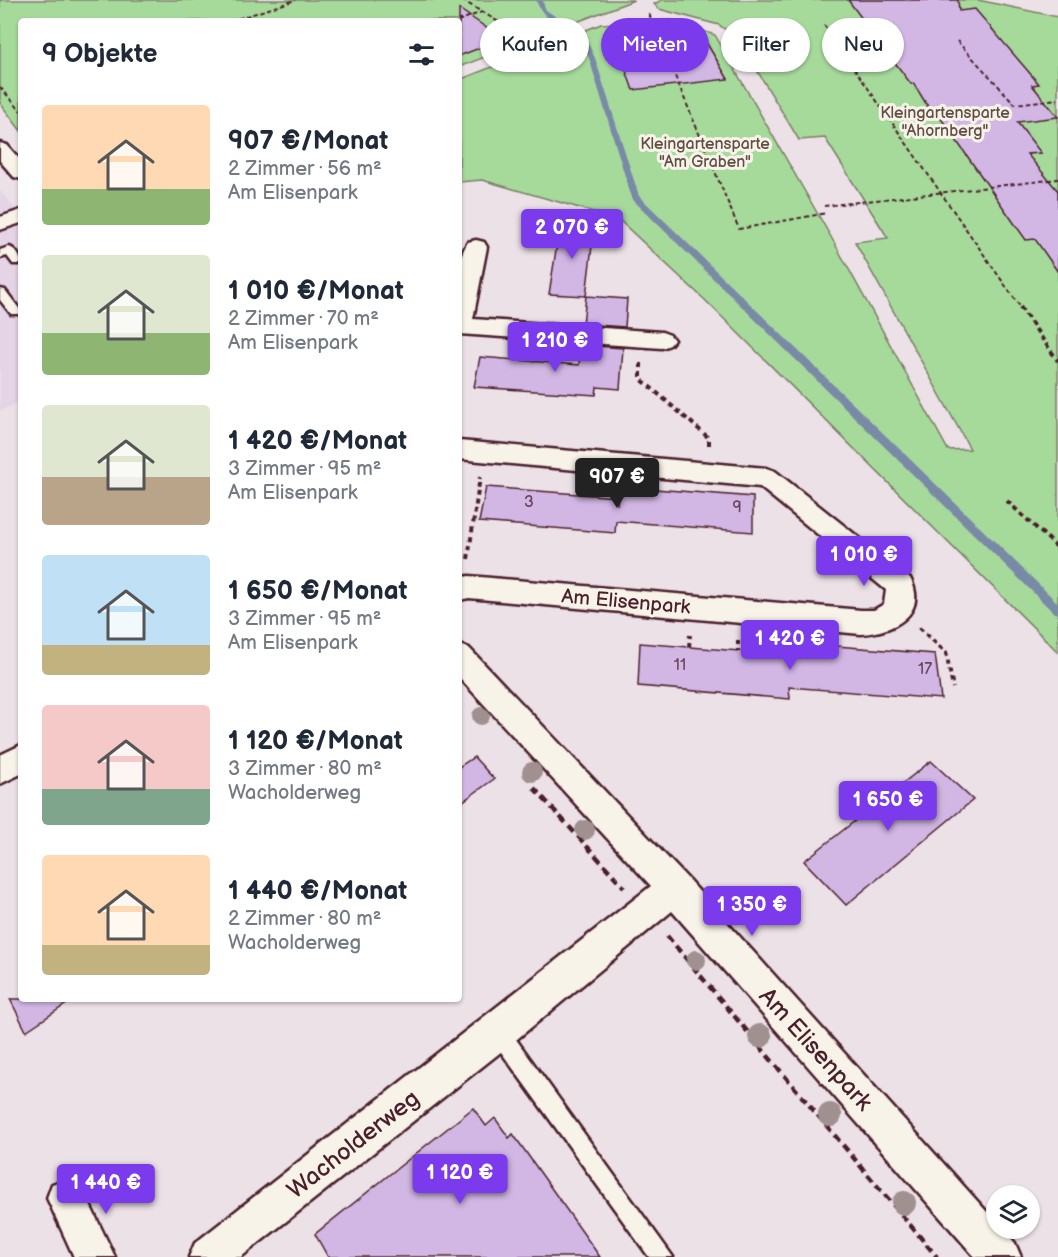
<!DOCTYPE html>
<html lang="de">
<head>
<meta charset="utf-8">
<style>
	:root { --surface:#fff; --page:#f6f6f7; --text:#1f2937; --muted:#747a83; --accent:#7c3aed }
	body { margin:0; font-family:"Balsamiq Sans",sans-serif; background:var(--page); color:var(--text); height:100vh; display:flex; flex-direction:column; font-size:22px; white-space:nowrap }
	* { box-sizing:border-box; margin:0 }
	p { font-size:20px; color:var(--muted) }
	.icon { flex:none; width:33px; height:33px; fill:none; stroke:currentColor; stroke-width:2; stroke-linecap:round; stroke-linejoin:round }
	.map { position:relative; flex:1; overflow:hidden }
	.sheet { position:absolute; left:18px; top:18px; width:444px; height:984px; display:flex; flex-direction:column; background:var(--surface); border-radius:6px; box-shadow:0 2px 4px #0004 }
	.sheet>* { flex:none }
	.hud { position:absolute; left:480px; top:18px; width:488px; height:54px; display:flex; gap:12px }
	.tools { position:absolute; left:986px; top:1185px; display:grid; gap:12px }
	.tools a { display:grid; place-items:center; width:54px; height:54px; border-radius:50%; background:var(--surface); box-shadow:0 2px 4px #0004; font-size:30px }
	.price { position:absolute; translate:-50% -51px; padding:0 14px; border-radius:6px; background:var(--accent); color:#fff; font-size:20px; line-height:39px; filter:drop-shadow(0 2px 3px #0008) }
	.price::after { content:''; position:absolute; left:50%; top:36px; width:18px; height:14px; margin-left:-9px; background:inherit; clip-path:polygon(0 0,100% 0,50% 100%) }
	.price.selected { background:#222; color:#fff }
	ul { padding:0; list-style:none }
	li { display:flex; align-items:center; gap:18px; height:150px; padding:0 24px }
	li span { display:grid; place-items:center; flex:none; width:168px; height:120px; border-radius:6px; color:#555 }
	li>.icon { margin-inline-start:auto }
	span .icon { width:72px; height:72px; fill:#fffc; stroke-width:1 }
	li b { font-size:26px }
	h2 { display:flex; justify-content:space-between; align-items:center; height:72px; padding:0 24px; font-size:26px }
	.pill { padding:0 21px; border-radius:27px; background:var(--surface); box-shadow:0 2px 4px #0004; font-size:21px; line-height:54px }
	.pill.selected { background:var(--accent); color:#fff }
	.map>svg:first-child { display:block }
	.built { fill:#e4d4e6 }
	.green { fill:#a6da9b; stroke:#787c63; stroke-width:1.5 }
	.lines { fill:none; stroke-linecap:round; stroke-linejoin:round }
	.stream { fill:#798aa7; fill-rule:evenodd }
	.building { fill:#d2b7e5; stroke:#4a1f2b; stroke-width:1.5 }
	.lane-casing { stroke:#4a1f2b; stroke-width:5 }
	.street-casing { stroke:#4a1f2b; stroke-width:5 }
	.path-far2 { stroke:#4a1f2b; stroke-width:2; stroke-dasharray:4.5 3; stroke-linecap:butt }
	.path-far1 { stroke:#4a1f2b; stroke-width:4; stroke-dasharray:5 4; stroke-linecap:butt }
	.path { stroke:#4a1f2b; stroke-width:4.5; stroke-dasharray:8 5; stroke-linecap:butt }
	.lane { fill:#f7f3e8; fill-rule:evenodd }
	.street { fill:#f7f3e8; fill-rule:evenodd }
	.tree { fill:#a0908f }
	.labels { text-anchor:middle; stroke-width:6; stroke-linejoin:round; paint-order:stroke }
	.far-park-label { font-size:16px; fill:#614e47; stroke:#f7f3e8 }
	.number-label { font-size:16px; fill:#6c455a }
	.street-label { font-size:20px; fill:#4a1f2b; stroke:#f7f3e8 }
	.near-street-label { font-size:24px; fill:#4a1f2b; stroke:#f7f3e8 }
</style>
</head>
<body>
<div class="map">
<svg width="1058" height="1257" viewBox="0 0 1058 1257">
	<rect width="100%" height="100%" fill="#ece1e7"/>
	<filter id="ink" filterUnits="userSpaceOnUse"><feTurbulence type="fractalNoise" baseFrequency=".0167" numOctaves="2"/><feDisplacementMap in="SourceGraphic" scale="12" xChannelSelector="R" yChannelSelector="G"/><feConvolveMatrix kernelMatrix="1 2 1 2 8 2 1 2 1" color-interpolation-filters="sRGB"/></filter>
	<g filter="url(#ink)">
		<path class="built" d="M0 191 21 215V401L0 411Z"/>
		<path class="green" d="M0 0H634L459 67V21H21V131L0 103Z
			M662 0H978L1058 17V652L705 300 618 219 482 180 459 182V80L601 24 671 20 715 35 835 244 948 450 970 449 855 242 888 238 825 138 799 140 738 39 719 25 659 9 654 4Z"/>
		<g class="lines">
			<path class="stream" d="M536 0H542L546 10 562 21V23C549 22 540 12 536 0Z
				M577 34H581L586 39 595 58 639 196 1058 603V614L1054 613 632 199 589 58 580 40 576 35Z"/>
		</g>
		<path class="building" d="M848 0H958L959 11 975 9 1039 84 1032 85 1058 117 1017 122 1041 153 1027 154 1058 191V272L1035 239 1026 240 935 110H930L914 84H911Z
			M459 9 503 39 459 56Z
			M703 37 728 79 633 90 617 46Z
			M561 219 594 229 586 296 549 294Z
			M586 296 627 299 625 327 583 324Z
			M581 345 623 348 620 389 597 387 596 395 474 387 480 357 579 365Z
			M618 486 753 497V532L616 521 615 533 479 522 486 487 618 497 617 505Z
			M787 642 935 654 941 699 789 687 790 699 638 686 640 643 788 655Z
			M474 757 494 779 459 804V767Z
			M931 761 973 800 846 905 804 861Z
			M10 999H74L26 1031Z
			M473 1108 486 1126 495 1118 509 1138 513 1134 600 1257H328L315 1234Z"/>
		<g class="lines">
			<defs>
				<path id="lane" d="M9 247C16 249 21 257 21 264H13L7 256 0 258V250Z
					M0 289 5 290 21 311 19 314H11L0 300Z
					M498 1022 505 1024 673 1257H649L491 1038 489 1031 491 1024Z"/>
				<path id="street" d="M0 143 7 145 21 161V179L14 177 0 161Z
					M21 210V223L0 230V217Z
					M476 240 484 242 487 247 473 319 662 332 670 335 674 340 670 345 662 348 459 334C459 307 452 266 468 242Z
					M459 441 766 468 775 471 910 578C929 615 892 632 861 634L469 598 459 600V578L469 576 861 610H874L884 604 886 590 760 487 459 459Z
					M459 645 469 648 687 878 996 1222V1228H1002L1015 1243 1021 1257H975L672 911 511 1044 241 1257H189L195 1243 651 886 459 677Z
					M21 745V774L0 784V755Z
					M66 1179 80 1184 115 1257H74L47 1198 52 1184Z"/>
			</defs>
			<use href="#lane" class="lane-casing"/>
			<use href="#street" class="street-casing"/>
			<path class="path-far2" d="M462 0 537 45
				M649 14 739 229 827 213
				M231 21 296 0
				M458 21 482 12
				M824 25 1021 308
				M957 41 1015 104 1058 99
				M0 87 21 111
				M824 206 1058 179"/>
			<path class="path-far1" d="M1020 307 1058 361
				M641 363V379L709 438V448
				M1007 501 1058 548
				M468 559 480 477
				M919 628 946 652 953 688
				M738 640V651
				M689 647 690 635"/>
			<path class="path" d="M534 788 624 887
				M667 936 937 1257"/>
			<use href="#lane" class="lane"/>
			<use href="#street" class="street"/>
		</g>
		<g class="tree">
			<circle cx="481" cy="716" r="9"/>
			<circle cx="532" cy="772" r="10"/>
			<circle cx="585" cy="830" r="10"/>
			<circle cx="696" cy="960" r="10"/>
			<circle cx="760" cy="1036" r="12"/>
			<circle cx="830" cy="1115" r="12"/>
			<circle cx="904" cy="1203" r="12"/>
		</g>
	</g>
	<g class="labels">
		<g class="far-park-label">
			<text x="945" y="118">Kleingartensparte<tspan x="945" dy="18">"Ahornberg"</tspan></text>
			<text x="705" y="149">Kleingartensparte<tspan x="705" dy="18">"Am Graben"</tspan></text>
		</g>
		<g class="number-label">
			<text x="529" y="507">3</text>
			<text x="737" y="512">9</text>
			<text x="680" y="670">11</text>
			<text x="925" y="674">17</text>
		</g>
		<g class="street-label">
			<text transform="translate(626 601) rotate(5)" y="7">Am Elisenpark</text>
		</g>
		<g class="near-street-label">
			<text transform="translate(816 1049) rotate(48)" y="8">Am Elisenpark</text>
			<text transform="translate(353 1144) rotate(-38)" y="8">Wacholderweg</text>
		</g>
	</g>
</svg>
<div class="tools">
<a><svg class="icon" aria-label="layers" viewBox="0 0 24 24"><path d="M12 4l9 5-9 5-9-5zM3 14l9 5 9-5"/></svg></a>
</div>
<b class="price" style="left:572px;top:260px">2 070 €</b>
<b class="price" style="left:555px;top:373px">1 210 €</b>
<b class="price selected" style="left:617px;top:509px">907 €</b>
<b class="price" style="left:864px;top:587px">1 010 €</b>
<b class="price" style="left:790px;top:671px">1 420 €</b>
<b class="price" style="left:888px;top:832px">1 650 €</b>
<b class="price" style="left:752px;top:937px">1 350 €</b>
<b class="price" style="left:460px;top:1205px">1 120 €</b>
<b class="price" style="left:106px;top:1215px">1 440 €</b>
<div class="hud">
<a class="pill">Kaufen</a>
<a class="pill selected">Mieten</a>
<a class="pill">Filter</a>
<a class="pill">Neu</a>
</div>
<section class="sheet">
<h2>9 Objekte<svg class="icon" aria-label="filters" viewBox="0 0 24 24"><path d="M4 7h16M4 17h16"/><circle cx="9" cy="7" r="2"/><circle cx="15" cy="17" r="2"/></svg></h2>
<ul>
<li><span style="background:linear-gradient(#ffd9b3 70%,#8fb573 0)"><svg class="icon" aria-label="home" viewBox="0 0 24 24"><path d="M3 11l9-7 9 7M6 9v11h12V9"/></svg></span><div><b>907 €/Monat</b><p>2 Zimmer · 56 m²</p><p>Am Elisenpark</p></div></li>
<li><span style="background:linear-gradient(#dfe7d0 65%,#8fb573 0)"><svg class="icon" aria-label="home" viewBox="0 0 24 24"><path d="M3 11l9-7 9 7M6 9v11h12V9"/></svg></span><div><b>1 010 €/Monat</b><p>2 Zimmer · 70 m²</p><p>Am Elisenpark</p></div></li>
<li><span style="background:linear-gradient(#dfe7d0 60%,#b9a48a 0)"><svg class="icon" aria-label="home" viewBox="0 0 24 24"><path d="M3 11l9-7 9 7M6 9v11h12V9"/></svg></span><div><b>1 420 €/Monat</b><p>3 Zimmer · 95 m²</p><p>Am Elisenpark</p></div></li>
<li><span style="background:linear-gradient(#bfe0f5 75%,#c2b280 0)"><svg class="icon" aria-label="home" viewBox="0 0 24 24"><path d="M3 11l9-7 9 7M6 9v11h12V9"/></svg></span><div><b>1 650 €/Monat</b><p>3 Zimmer · 95 m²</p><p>Am Elisenpark</p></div></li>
<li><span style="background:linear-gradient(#f6c9c9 70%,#7fa58c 0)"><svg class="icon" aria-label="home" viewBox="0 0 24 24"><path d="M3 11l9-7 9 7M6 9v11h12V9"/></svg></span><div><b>1 120 €/Monat</b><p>3 Zimmer · 80 m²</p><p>Wacholderweg</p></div></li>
<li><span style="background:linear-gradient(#ffd9b3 75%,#c2b280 0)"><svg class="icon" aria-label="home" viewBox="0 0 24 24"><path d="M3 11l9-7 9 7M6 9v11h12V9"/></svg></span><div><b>1 440 €/Monat</b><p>2 Zimmer · 80 m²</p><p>Wacholderweg</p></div></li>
</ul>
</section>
</div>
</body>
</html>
